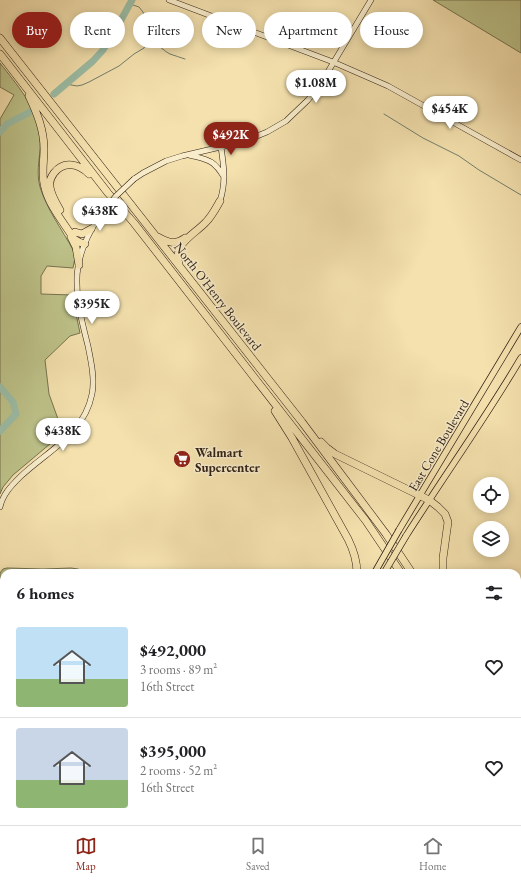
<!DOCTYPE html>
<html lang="en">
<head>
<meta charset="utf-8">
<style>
	:root { --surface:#fff; --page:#f2f2f2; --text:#202124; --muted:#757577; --line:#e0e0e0; --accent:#8f2418 }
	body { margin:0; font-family:"EB Garamond",serif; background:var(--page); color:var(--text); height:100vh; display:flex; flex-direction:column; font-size:15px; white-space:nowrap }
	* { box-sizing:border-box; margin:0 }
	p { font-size:13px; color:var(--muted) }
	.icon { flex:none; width:22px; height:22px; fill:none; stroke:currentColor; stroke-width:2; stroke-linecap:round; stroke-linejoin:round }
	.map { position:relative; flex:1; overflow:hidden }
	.side { position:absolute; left:0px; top:569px; width:521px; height:256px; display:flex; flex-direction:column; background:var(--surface); border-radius:12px 12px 0 0; box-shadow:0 2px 10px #0003 }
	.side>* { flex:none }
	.hud { position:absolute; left:12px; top:12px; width:497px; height:36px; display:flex; gap:8px }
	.controls { position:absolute; left:473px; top:477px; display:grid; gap:8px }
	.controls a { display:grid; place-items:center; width:36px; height:36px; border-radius:50%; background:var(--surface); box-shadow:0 2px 10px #0003; font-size:20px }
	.price { position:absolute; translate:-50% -34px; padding:0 9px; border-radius:14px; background:#fff; color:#222; font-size:13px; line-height:26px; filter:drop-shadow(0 1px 2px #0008) }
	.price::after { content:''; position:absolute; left:50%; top:24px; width:12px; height:9px; margin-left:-6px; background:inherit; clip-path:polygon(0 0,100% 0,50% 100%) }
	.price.current { background:var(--accent); color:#fff }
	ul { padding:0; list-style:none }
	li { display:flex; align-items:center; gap:12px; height:100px; padding:0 16px }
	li+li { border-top:1px solid var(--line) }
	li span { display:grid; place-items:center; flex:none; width:112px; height:80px; border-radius:4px; color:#555 }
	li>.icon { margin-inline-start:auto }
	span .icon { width:48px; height:48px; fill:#fffc; stroke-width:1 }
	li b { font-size:17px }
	h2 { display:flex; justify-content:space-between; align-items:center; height:48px; padding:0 16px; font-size:17px }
	.chip { padding:0 14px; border-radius:18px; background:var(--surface); box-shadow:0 2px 10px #0003; font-size:14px; line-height:36px }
	.chip.current { background:var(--accent); color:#fff }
	.menu { display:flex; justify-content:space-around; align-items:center; height:56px; border-top:1px solid var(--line); background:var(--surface); font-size:11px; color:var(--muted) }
	.menu a { display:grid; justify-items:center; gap:2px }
	.menu .current { color:var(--accent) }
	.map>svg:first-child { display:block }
	.green { fill:#bdc289; stroke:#767250 }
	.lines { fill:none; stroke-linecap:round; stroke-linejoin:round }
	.stream { stroke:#717f6d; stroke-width:1 }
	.river { stroke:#9cbea7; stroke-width:7 }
	.secondary-casing { stroke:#302116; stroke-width:6 }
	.primary-casing { stroke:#302116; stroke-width:7 }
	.highway-casing { stroke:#302116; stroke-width:8 }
	.secondary { stroke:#f8ecca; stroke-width:5 }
	.primary { stroke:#f4e1ae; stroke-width:5.5 }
	.highway { stroke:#f4e1ae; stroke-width:7 }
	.secondary-bridge-casing { stroke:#302116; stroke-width:6; stroke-linecap:butt }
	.primary-bridge-casing { stroke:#302116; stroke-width:7; stroke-linecap:butt }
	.secondary-bridge { stroke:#f8ecca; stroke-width:5 }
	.primary-bridge { stroke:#f4e1ae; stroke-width:5.5 }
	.labels { text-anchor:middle; stroke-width:3; stroke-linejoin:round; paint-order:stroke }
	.street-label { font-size:13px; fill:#302116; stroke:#f8ecca }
	.poi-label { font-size:13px; font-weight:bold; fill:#302116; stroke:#f8ecca; text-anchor:start }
</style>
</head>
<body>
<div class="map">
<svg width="521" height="825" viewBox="0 0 521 825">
	<rect width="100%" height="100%" fill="#f4e1ae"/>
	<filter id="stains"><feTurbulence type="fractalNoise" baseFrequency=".005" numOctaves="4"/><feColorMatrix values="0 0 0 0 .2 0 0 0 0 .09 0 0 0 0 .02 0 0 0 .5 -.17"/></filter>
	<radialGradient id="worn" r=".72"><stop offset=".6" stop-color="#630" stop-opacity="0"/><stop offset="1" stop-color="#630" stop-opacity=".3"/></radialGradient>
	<path class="green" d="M433 0H521V53Z
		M0 63C17 85 37 107 40 135 42 152 35 170 40 187 47 210 62 229 73 250L75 258 73 268 47 266 41 276V294L72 295 80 333 70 336 45 360 49 394 63 433 13 475 3 487 0 494V119L14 95 0 87Z
		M7 568 43 569 71 568 78 569 87 573H4V671L0 650V573L3 569Z
		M2 700 4 704V821H87L89 825H4L0 814V701Z
		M148 821H219L223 825H150Z"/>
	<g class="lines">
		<path class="stream" d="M148 41C157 42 162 50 170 54 175 56 180 57 185 59
			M66 84 77 86 82 85 89 82 119 66 134 54 144 48 147 41 148 30 147 26 143 12 139 7 130 4
			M384 114 423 138 459 156 479 170 521 195"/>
		<path class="river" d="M54 94 93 61 103 50 115 31 132 0
			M0 132 7 124 32 111
			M0 387 13 402 16 414 0 431
			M0 786 4 797
			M14 821 16 825"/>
		<defs>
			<path id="secondary" d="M169 0 333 62 388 86 521 160
				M189 155C208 160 213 159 224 177
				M134 179 143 173 166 161 182 156 242 142 267 132 286 121 308 100 320 85 371 0
				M220 201C226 182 224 167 221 147
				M0 507C3 494 11 486 20 477 47 451 84 435 92 394 95 379 91 361 88 346 83 326 77 304 77 283 76 258 88 232 102 213
				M0 681 4 691
				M94 821 96 825
				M226 825 230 821
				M245 825 249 821"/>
			<path id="primary" d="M399 530 521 327
				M406 536C444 476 485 419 521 358"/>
			<path id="highway" d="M0 38 302 422 386 534 412 573
				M0 54 108 193 134 223 366 521 401 573
				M29 96C37 113 44 130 44 149 44 162 41 175 45 188 50 207 64 223 74 239L79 242 85 244
				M60 210C56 203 51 195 50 187 49 182 51 177 54 173 64 160 79 164 89 174
				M75 232 82 234 91 229
				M71 237 76 247 79 265
				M158 237C169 243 175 245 185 238
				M179 264C173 243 194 235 206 222 212 216 216 208 220 201
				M275 411 292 438 348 539C354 551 357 560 357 573
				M321 442 327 448 335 454 429 500 438 507 445 514 448 522 443 558V573
				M517 735 521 741
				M517 754 521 760"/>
		</defs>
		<use href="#secondary" class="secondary-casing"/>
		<use href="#primary" class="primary-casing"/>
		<use href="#highway" class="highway-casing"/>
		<use href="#secondary" class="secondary"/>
		<use href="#primary" class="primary"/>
		<use href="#highway" class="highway"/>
		<defs>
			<path id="secondary-bridge" d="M102 213 116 196 134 179"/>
			<path id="primary-bridge" d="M375 572 399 530
				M384 573 406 536"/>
		</defs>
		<use href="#secondary-bridge" class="secondary-bridge-casing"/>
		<use href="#primary-bridge" class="primary-bridge-casing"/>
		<use href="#secondary-bridge" class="secondary-bridge"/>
		<use href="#primary-bridge" class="primary-bridge"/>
	</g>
	<defs>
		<symbol id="supermarket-disc" viewBox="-11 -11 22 22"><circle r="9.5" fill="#8f2418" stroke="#f8ecca"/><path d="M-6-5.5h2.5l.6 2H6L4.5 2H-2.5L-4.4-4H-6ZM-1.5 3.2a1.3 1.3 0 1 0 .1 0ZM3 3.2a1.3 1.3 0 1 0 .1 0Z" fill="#fff"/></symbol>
	</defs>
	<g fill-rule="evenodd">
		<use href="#supermarket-disc" x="172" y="449" width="20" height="20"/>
	</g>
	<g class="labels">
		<g class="street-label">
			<text transform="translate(218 296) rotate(52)" y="5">North O'Henry Boulevard</text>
			<text transform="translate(438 445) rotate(-59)" y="5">East Cone Boulevard</text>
		</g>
		<g class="poi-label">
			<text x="195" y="457">Walmart<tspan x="195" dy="15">Supercenter</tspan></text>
		</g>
	</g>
	<rect width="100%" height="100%" filter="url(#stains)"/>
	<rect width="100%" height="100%" fill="url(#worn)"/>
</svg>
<div class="controls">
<a><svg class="icon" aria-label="locate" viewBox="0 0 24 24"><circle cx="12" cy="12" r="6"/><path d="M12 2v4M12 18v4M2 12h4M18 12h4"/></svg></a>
<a><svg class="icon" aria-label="layers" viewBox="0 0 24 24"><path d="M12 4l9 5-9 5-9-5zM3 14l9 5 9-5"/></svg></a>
</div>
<b class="price" style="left:316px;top:104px">$1.08M</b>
<b class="price" style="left:450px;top:130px">$454K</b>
<b class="price current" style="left:231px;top:156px">$492K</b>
<b class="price" style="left:100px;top:232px">$438K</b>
<b class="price" style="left:92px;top:325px">$395K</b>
<b class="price" style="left:63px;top:452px">$438K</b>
<div class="hud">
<a class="chip current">Buy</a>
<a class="chip">Rent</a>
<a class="chip">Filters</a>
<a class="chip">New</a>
<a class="chip">Apartment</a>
<a class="chip">House</a>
</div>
<section class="side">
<h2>6 homes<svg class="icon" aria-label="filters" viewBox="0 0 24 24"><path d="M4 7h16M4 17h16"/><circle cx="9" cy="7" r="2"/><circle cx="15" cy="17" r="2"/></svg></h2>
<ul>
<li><span style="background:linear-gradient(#bfe0f5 65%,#8fb573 0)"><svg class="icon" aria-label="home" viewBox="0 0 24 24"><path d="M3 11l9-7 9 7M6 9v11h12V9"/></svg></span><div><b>$492,000</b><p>3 rooms · 89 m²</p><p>16th Street</p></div><svg class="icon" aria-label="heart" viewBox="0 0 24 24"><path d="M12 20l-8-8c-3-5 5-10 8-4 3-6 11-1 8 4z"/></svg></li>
<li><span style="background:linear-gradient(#c9d6e8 65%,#8fb573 0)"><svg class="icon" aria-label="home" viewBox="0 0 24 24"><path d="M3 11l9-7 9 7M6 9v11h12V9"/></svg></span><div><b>$395,000</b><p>2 rooms · 52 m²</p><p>16th Street</p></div><svg class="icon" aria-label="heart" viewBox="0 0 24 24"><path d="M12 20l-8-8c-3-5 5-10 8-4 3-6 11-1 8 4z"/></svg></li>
</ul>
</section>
</div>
<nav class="menu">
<a class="current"><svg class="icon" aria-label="map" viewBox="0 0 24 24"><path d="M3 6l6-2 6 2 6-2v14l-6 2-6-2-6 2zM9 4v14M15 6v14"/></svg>Map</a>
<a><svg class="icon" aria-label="saved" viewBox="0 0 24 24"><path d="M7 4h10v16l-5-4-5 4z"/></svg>Saved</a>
<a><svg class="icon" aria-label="home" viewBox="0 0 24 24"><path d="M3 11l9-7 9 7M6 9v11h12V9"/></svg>Home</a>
</nav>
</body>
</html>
